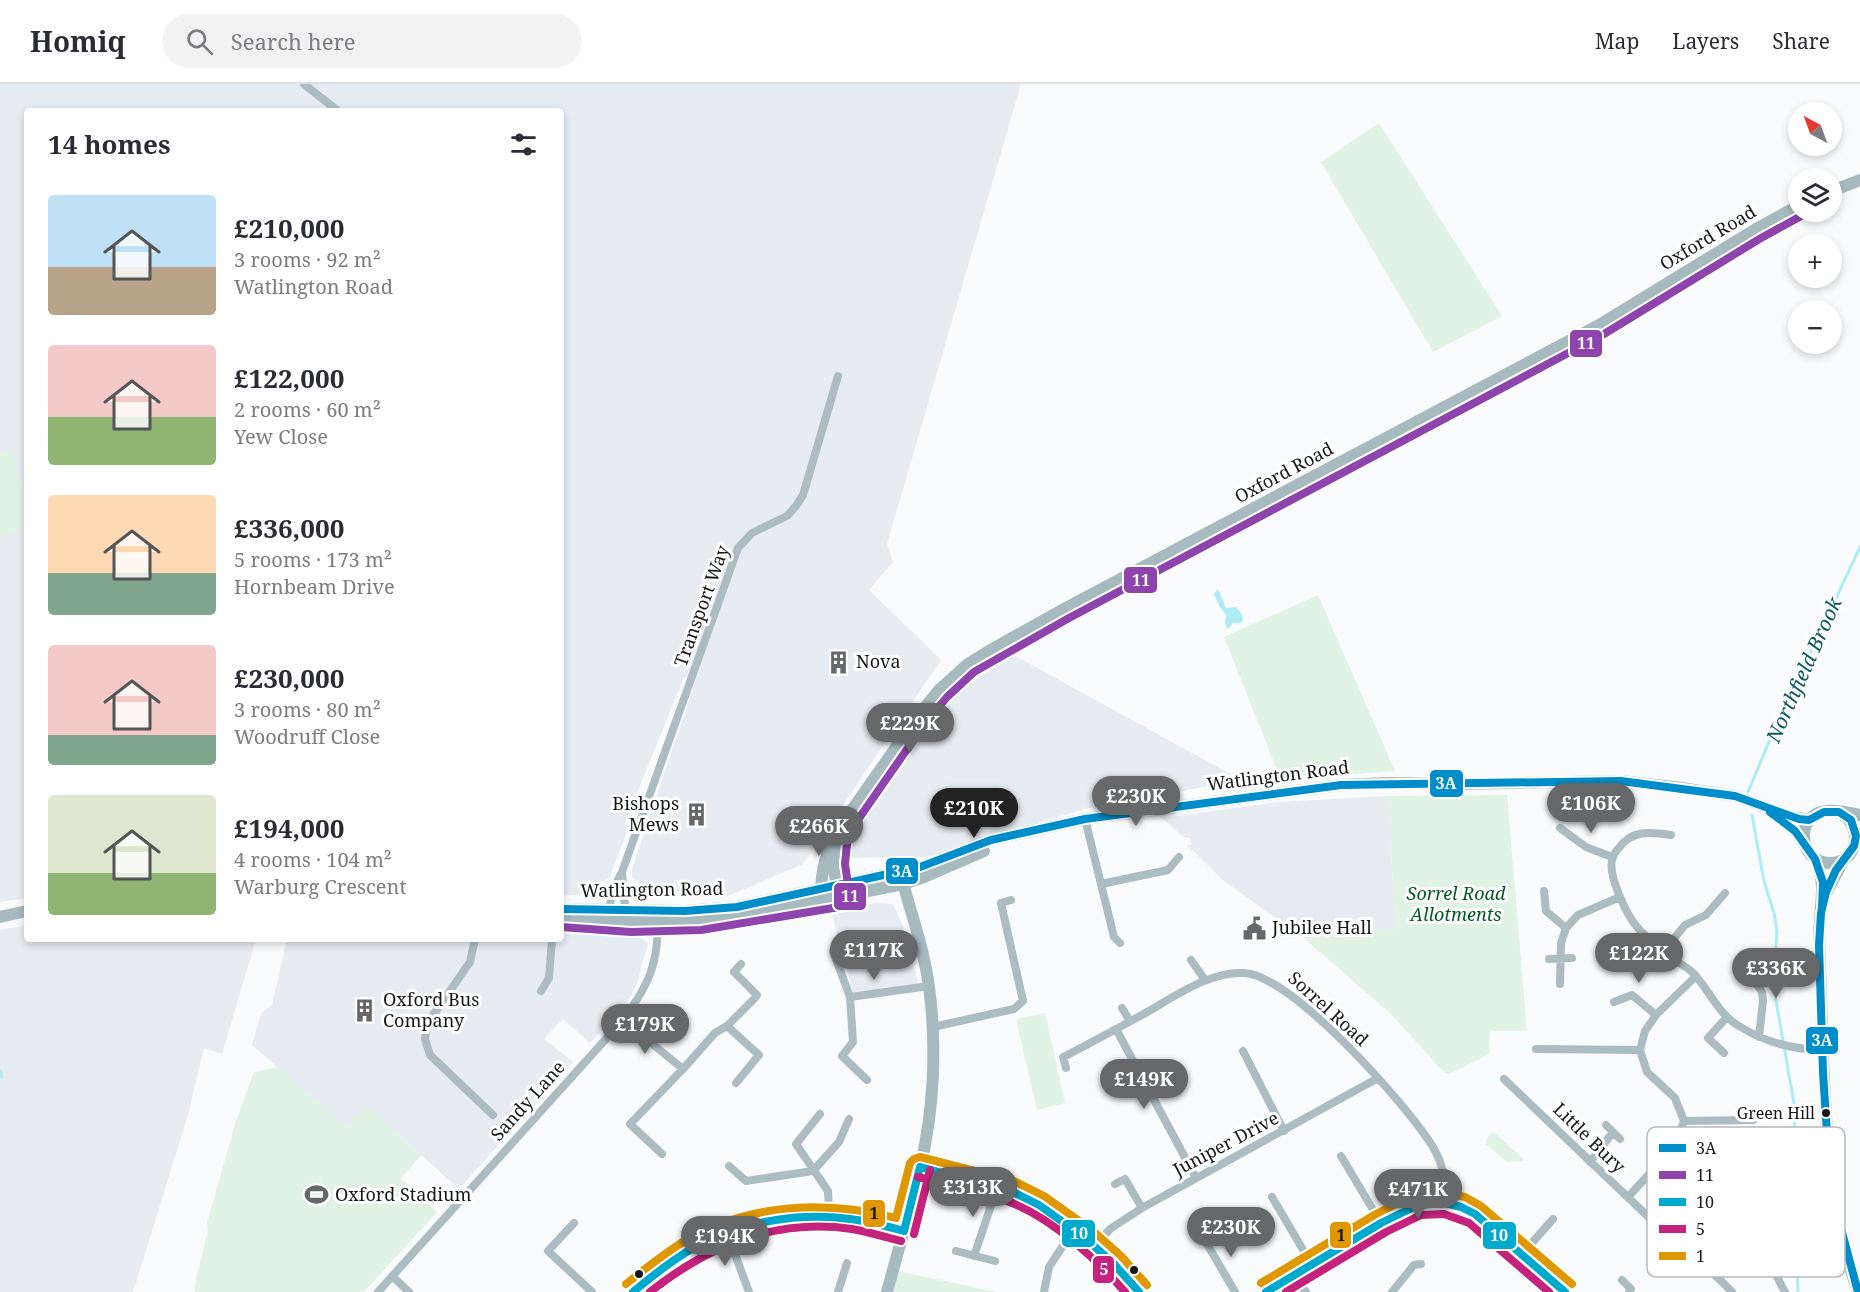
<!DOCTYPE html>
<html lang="en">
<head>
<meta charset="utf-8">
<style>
	:root { --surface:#fff; --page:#f2f2f3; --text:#2b2b33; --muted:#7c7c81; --line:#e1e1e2; --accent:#656768 }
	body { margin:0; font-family:"Noto Serif",serif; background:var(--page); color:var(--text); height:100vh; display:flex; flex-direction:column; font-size:22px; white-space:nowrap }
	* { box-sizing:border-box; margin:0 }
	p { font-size:20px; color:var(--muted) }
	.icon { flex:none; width:33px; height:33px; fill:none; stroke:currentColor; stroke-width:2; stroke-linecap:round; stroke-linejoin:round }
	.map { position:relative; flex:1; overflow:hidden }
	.sheet { position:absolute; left:24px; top:24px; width:540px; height:834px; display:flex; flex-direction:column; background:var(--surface); border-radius:6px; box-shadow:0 3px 9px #0003 }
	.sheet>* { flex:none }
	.needle { width:39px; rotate:319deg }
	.fabs { position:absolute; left:1788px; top:18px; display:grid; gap:12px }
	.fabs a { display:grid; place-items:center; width:54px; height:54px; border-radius:50%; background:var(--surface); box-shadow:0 3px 9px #0003; font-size:30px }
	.price { position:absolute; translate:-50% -51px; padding:0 14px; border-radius:21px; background:var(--accent); color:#fff; font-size:20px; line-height:39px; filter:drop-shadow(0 2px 3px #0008) }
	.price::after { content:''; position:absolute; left:50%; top:36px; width:18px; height:14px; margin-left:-9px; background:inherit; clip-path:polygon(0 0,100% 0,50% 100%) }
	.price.active { background:#222; color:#fff }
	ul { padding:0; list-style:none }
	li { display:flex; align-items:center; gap:18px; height:150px; padding:0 24px }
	li span { display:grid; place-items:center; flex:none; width:168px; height:120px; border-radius:6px; color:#555 }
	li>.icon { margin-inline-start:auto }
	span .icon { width:72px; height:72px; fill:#fffc; stroke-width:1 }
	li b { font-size:26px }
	h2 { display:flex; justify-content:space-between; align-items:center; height:72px; padding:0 24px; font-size:26px }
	header { display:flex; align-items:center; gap:36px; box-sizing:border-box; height:84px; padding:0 30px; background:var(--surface); border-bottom:2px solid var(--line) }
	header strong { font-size:28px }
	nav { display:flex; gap:33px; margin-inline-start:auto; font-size:21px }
	.search { width:420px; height:54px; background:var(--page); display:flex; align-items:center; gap:15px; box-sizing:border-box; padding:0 21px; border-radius:33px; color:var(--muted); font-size:22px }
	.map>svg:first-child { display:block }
	.built { fill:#e7ecf2 }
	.green { fill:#e0f3e4 }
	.water { fill:#adecf4 }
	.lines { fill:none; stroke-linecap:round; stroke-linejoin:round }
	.stream { stroke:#adecf4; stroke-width:3 }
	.street { stroke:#abbdc2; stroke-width:8 }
	.secondary { stroke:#a6bac0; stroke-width:12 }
	.bus-1-casing { stroke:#fff; stroke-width:12 }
	.bus-2-casing { stroke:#fff; stroke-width:12 }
	.bus-3-casing { stroke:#fff; stroke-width:12 }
	.bus-4-casing { stroke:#fff; stroke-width:12 }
	.bus-5-casing { stroke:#fff; stroke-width:12 }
	.bus-1 { stroke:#008eca; stroke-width:8 }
	.bus-2 { stroke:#8e44ad; stroke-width:8 }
	.bus-3 { stroke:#00a9ce; stroke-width:8 }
	.bus-4 { stroke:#c4227d; stroke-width:8 }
	.bus-5 { stroke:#e09802; stroke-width:8 }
	.bus-dot { fill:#161718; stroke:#fff; stroke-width:2 }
	.labels { text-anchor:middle; stroke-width:6; stroke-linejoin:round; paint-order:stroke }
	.bus-label { font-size:16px; fill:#161718; stroke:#fff; text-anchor:end }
	.street-label { font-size:18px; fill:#161718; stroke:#fff }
	.poi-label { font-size:18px; fill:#161718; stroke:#fff; text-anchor:start }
	.park-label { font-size:18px; font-style:italic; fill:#015a21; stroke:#fff }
	.water-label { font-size:20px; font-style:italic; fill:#0b5a62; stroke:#fff }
	.key { fill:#fff; stroke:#b9b9ba; stroke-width:1.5 }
	.key-label { font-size:16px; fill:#161718 }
	.line-badge { stroke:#fff; stroke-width:2 }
	.badge-label { font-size:16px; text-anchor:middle; font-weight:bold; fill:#fff }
	.pale-badge-label { font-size:16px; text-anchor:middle; font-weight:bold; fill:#111 }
</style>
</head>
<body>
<header>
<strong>Homiq</strong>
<div class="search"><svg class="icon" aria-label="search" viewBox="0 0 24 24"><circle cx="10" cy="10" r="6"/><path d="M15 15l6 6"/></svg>Search here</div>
<nav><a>Map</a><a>Layers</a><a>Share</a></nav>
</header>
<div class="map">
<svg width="1860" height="1208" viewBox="0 0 1860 1208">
	<rect width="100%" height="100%" fill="#f9fbfd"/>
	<path class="built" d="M0 0H1021L887 460 893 478 869 506 941 576 803 780 728 812 714 813 656 812 632 793V785L696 596 684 593 624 741 629 743 609 794 581 810 561 812V27H27V814L0 818Z
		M1012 570 1241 696 1084 725 927 773 843 774 849 755 924 642 953 612Z
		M1387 712 1396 844 1305 855 1224 797 1187 761H1191L1190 754 1183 753 1162 734 1279 718Z
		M875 819 893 820 903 842 919 902 853 908 832 831Z
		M561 840 603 842 628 846 648 859 637 899 631 912 590 959 563 935 544 955 573 978 459 1105 367 1022 347 1043 252 961 261 929 272 921 287 855H561Z
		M27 841V855H256L222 970 204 964 188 1031 133 1208H0V846Z"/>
	<path class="green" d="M1379 39 1502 232 1433 268 1321 78Z
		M12 365 27 417V439L19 447 0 452V368Z
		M1318 511 1395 687 1281 696 1224 553Z
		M1507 711 1527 947H1490L1489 970 1449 990 1445 989 1390 929 1305 855 1396 844 1387 712Z
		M1045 929 1065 1019 1037 1026 1016 935Z
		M279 983 347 1043 367 1021 421 1071 401 1094 437 1128 364 1208H195L194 1205 208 1146 207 1139 236 1037 254 988Z
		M1491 1049H1495L1523 1075V1077L1507 1078 1486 1060V1056Z
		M893 1186 996 1208H887Z"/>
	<path class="water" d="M1218 505 1226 524 1236 523 1242 530 1243 536 1241 539H1233L1229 544H1227L1225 538 1226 531 1220 523 1214 510Z"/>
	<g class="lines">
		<path class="stream" d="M1748 708 1768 660 1860 463
			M1752 731 1764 797 1774 829 1777 847 1773 900 1794 1019 1798 1208
			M0 987 2 993"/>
		<path class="street" d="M304 0 338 27
			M1085 735 1114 853 1120 859
			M1560 744 1586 763 1612 773
			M1671 751C1650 748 1632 745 1618 765 1616 767 1614 770 1613 773 1606 789 1627 832 1638 844 1645 852 1653 860 1661 867 1671 876 1685 880 1694 890 1710 907 1718 930 1739 942 1764 958 1792 965 1821 966
			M1101 800 1168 786 1179 773
			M1544 807 1546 827 1566 844 1578 831 1620 813
			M622 828 625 825 622 788
			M611 829C607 818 616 798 622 788L738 464 752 449 787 432 796 422 803 411 838 292
			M475 855 470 878 427 940 425 955 430 971 493 1031
			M833 867 850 913 929 902
			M1663 868 1685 841 1706 831 1725 809
			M1549 875 1572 874
			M1191 876 1205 896
			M1560 900 1561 859 1566 844
			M541 907 549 894 552 855
			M850 913 853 958 842 972 867 996
			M1614 918 1632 911 1656 931
			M1122 924 1130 937
			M623 936 683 985
			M727 942 759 971 736 999
			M933 943 1014 925 1023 917 1001 819 1011 816
			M1116 945 1196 1094
			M1759 953 1763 917 1762 908 1752 893 1767 874
			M1536 965 1640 966
			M1243 967 1284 1047
			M1724 969 1708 954 1726 934
			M1066 984 1063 973C1089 960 1114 946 1140 932 1170 916 1207 887 1244 889 1292 891 1407 1021 1433 1063 1444 1082 1446 1098 1445 1119
			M1504 995C1556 1044 1608 1094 1660 1144 1684 1166 1710 1184 1732 1208
			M820 1030 796 1060 828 1107 829 1132
			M1684 1037 1753 1036
			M1606 1041 1620 1055
			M662 1070 630 1040 683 985 715 949 727 942 756 913 757 911 734 888 741 880
			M1341 1072 1381 1139
			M1590 1078 1613 1048
			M729 1082 746 1097 813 1087 839 1058 849 1035
			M920 1083C944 1088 968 1095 991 1102 1001 1105 1013 1107 1022 1112 1067 1136 1107 1169 1139 1208
			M1115 1100 1125 1095 1142 1124
			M1272 1113 1312 1181
			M1628 1113 1675 1062 1684 1037 1675 1014 1647 988 1640 966 1645 947 1656 931 1696 892
			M574 1139 548 1167 592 1208
			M727 1149 749 1208
			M1666 1149 1684 1130 1708 1129 1720 1111
			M1203 1153 1235 1208
			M1770 1159C1769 1179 1776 1192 1785 1208
			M1095 1162 1110 1145 1142 1124 1378 994
			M956 1167 995 1177
			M1522 1170 1553 1135
			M974 1172 997 1104
			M392 1192 409 1208
			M1295 1192 1306 1208
			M1622 1196 1631 1205 1629 1208
			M645 1199 650 1208
			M378 1208 623 936C649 901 660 877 657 832
			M633 1208C654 1191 677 1172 701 1160 744 1138 797 1129 845 1134 865 1136 884 1142 904 1147
			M838 1208 847 1179
			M1044 1208 1049 1183 1074 1145
			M1266 1208 1381 1139 1418 1121 1445 1119 1461 1123 1475 1130 1565 1208
			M1392 1208 1414 1181 1421 1180"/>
		<path class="secondary" d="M1832 107 1860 96
			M1839 728C1854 736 1860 754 1850 770 1845 776 1837 779 1829 779 1797 778 1795 729 1827 727 1838 726 1850 729 1860 731
			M1776 732 1795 747 1804 760
			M835 761 833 782 838 806
			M1815 775C1825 796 1822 812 1820 833 1819 850 1819 866 1820 883 1824 991 1822 1105 1858 1208
			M1825 811 1844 775
			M822 816C819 792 826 768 838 746L918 632 939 606 968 580 996 563 1064 525 1599 241 1756 145 1798 122
			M561 825 685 827 737 823 920 783 991 756 1085 735 1341 701 1387 699 1458 700 1621 697 1674 703 1735 712 1790 732 1809 736
			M565 832 631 838 701 836 740 831 798 821 903 800 924 793 984 767
			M0 833 27 827
			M887 1208C898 1167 910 1126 920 1084 934 1027 937 962 929 903 924 865 911 829 901 792"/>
		<defs>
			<path id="bus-1" d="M1770 728 1795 747 1815 775 1823 798 1822 825
				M561 825 685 827 737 823 920 783 991 756 1085 735 1341 701 1621 697 1735 712 1799 735 1809 736 1824 728H1839L1851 736 1856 752 1854 762 1836 786 1826 808 1821 829 1819 861 1823 989 1828 1064 1839 1137 1858 1208"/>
			<path id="bus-2" d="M561 843 631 848 701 846 845 822 850 814 845 780 848 750 926 638 947 613 974 588 1069 534 1604 250 1761 154 1803 131"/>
			<path id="bus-3" d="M920 1083 1011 1107 1039 1121 1085 1154 1114 1180 1139 1208
				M904 1147 920 1083
				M633 1208C652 1192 671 1177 693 1164 739 1138 797 1128 850 1135 868 1137 886 1142 904 1147
				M1266 1208 1381 1139 1418 1121 1445 1119 1461 1123 1475 1130 1565 1208"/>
			<path id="bus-4" d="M918 1093C948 1100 984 1107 1012 1119 1054 1136 1096 1175 1125 1208
				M914 1150 930 1086
				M650 1208C709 1161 775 1134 852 1145 869 1148 885 1153 901 1157
				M1286 1208 1386 1148 1421 1131 1444 1130 1469 1139 1549 1208"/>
			<path id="bus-5" d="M1261 1199 1376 1130 1414 1111 1446 1109 1465 1113 1481 1122 1572 1200
				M626 1200C646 1184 665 1169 686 1156 751 1119 826 1116 896 1134L910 1079 914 1075 920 1073 1014 1097 1044 1112 1092 1146 1121 1172 1147 1201"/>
		</defs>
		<use href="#bus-1" class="bus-1-casing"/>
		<use href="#bus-2" class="bus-2-casing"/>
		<use href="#bus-3" class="bus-3-casing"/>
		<use href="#bus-4" class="bus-4-casing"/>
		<use href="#bus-5" class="bus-5-casing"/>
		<use href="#bus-1" class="bus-1"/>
		<use href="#bus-2" class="bus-2"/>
		<use href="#bus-3" class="bus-3"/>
		<use href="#bus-4" class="bus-4"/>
		<use href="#bus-5" class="bus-5"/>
	</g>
	<defs>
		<symbol id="building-bare" viewBox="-9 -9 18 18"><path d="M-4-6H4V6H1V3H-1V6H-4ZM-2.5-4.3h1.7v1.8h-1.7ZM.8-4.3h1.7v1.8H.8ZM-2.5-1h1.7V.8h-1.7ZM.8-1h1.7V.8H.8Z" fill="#656768" stroke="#fff" stroke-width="2.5" paint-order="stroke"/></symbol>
		<symbol id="civic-bare" viewBox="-9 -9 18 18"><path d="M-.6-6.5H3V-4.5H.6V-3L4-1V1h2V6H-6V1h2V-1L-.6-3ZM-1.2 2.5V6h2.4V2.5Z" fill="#656768" stroke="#fff" stroke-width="2.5" paint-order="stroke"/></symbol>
		<symbol id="stadium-bare" viewBox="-9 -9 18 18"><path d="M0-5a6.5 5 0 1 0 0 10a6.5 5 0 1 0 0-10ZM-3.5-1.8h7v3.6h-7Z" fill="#656768" stroke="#fff" stroke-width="2.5" paint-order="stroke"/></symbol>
	</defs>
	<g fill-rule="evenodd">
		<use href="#building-bare" x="822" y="562" width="33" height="33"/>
		<use href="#building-bare" x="680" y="714" width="33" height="33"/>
		<use href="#civic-bare" x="1238" y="828" width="33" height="33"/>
		<use href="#building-bare" x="348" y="910" width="33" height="33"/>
		<use href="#stadium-bare" x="300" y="1094" width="33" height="33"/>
	</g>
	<g class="bus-dot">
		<circle cx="1826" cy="1029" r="5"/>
		<circle cx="1134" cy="1186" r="5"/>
		<circle cx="639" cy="1190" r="5"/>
	</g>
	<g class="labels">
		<g class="bus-label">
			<text x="1815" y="1035">Green Hill</text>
		</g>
		<g class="street-label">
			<text transform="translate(1708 154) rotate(-31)" y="6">Oxford Road</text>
			<text transform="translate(1284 389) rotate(-28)" y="6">Oxford Road</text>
			<text transform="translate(702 522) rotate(-70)" y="6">Transport Way</text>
			<text transform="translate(1278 692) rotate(-7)" y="6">Watlington Road</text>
			<text transform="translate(652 806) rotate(-1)" y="6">Watlington Road</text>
			<text transform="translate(1328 925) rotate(42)" y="6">Sorrel Road</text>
			<text transform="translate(528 1017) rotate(-48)" y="6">Sandy Lane</text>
			<text transform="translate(1589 1054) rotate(44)" y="6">Little Bury</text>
			<text transform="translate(1226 1060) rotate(-28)" y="6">Juniper Drive</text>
		</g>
		<g class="poi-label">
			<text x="856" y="584">Nova</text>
			<text x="679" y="726" text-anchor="end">Bishops<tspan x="679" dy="21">Mews</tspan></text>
			<text x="1272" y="850">Jubilee Hall</text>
			<text x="383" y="922">Oxford Bus<tspan x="383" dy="21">Company</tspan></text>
			<text x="335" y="1117">Oxford Stadium</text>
		</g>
		<g class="park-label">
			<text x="1456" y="816">Sorrel Road<tspan x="1456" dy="21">Allotments</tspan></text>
		</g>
		<g class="water-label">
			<text transform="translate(1804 586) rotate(-66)" y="7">Northfield Brook</text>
		</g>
	</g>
	<rect x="1647" y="1043" width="198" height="150" rx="9" class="key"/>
	<rect x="1659" y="1060" width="27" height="8" fill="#008eca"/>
	<rect x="1659" y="1087" width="27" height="8" fill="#8e44ad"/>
	<rect x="1659" y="1114" width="27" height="8" fill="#00a9ce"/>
	<rect x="1659" y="1141" width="27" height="8" fill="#c4227d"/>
	<rect x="1659" y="1168" width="27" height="8" fill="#e09802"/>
	<g class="key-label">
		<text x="1696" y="1070">3A</text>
		<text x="1696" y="1097">11</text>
		<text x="1696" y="1124">10</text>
		<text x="1696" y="1151">5</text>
		<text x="1696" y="1178">1</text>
	</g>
	<g class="line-badge">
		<rect x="1569" y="245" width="34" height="29" rx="6" fill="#8e44ad"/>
		<rect x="1123" y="482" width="35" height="28" rx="6" fill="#8e44ad"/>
		<rect x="1429" y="685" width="35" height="29" rx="6" fill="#008eca"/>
		<rect x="885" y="773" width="34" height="28" rx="6" fill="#008eca"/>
		<rect x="833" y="798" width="34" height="29" rx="6" fill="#8e44ad"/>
		<rect x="1805" y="942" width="34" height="29" rx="6" fill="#008eca"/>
		<rect x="862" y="1115" width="24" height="29" rx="6" fill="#e09802"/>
		<rect x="1061" y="1135" width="35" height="29" rx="6" fill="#00a9ce"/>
		<rect x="1329" y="1137" width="23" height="28" rx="6" fill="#e09802"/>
		<rect x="1482" y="1137" width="35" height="29" rx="6" fill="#00a9ce"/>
		<rect x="1092" y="1171" width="23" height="29" rx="6" fill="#c4227d"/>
	</g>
	<g class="badge-label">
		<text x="1586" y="265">11</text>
		<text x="1141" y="502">11</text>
		<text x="1446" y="705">3A</text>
		<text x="902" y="793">3A</text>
		<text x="850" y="818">11</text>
		<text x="1822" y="962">3A</text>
		<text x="1079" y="1155">10</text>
		<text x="1499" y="1157">10</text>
		<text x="1104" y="1191">5</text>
	</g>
	<g class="pale-badge-label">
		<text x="874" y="1135">1</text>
		<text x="1341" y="1157">1</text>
	</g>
</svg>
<div class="fabs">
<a><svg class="needle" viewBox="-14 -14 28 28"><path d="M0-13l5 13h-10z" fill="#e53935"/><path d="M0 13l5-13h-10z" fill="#7c7c81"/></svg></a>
<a><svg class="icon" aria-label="layers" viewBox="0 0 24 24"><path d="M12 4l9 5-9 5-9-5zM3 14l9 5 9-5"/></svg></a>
<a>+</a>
<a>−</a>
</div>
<b class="price" style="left:910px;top:670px">£229K</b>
<b class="price" style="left:1136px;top:743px">£230K</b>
<b class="price" style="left:1591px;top:750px">£106K</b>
<b class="price active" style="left:974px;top:755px">£210K</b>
<b class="price" style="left:819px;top:773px">£266K</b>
<b class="price" style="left:874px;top:897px">£117K</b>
<b class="price" style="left:1639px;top:900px">£122K</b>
<b class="price" style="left:1776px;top:915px">£336K</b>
<b class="price" style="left:645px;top:971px">£179K</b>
<b class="price" style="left:1144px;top:1026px">£149K</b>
<b class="price" style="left:973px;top:1134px">£313K</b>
<b class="price" style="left:1418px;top:1136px">£471K</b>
<b class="price" style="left:1231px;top:1174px">£230K</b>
<b class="price" style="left:725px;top:1183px">£194K</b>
<section class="sheet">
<h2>14 homes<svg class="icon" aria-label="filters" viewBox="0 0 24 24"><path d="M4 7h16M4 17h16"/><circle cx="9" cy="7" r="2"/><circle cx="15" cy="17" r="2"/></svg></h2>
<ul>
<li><span style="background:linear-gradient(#bfe0f5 60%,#b9a48a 0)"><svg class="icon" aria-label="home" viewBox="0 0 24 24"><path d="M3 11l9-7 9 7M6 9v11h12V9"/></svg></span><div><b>£210,000</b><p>3 rooms · 92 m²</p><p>Watlington Road</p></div></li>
<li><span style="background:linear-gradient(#f6c9c9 60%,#8fb573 0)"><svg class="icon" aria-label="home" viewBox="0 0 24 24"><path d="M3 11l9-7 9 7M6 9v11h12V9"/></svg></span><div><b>£122,000</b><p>2 rooms · 60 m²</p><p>Yew Close</p></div></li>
<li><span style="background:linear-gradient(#ffd9b3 65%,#7fa58c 0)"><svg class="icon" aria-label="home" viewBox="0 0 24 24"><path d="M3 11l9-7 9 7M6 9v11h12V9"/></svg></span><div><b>£336,000</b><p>5 rooms · 173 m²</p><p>Hornbeam Drive</p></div></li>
<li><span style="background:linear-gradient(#f6c9c9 75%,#7fa58c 0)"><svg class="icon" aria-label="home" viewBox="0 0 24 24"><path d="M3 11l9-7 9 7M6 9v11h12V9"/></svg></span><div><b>£230,000</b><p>3 rooms · 80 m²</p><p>Woodruff Close</p></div></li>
<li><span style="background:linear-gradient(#dfe7d0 65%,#8fb573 0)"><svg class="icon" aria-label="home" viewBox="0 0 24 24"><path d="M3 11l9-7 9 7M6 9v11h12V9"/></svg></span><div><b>£194,000</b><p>4 rooms · 104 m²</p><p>Warburg Crescent</p></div></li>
</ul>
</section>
</div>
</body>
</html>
